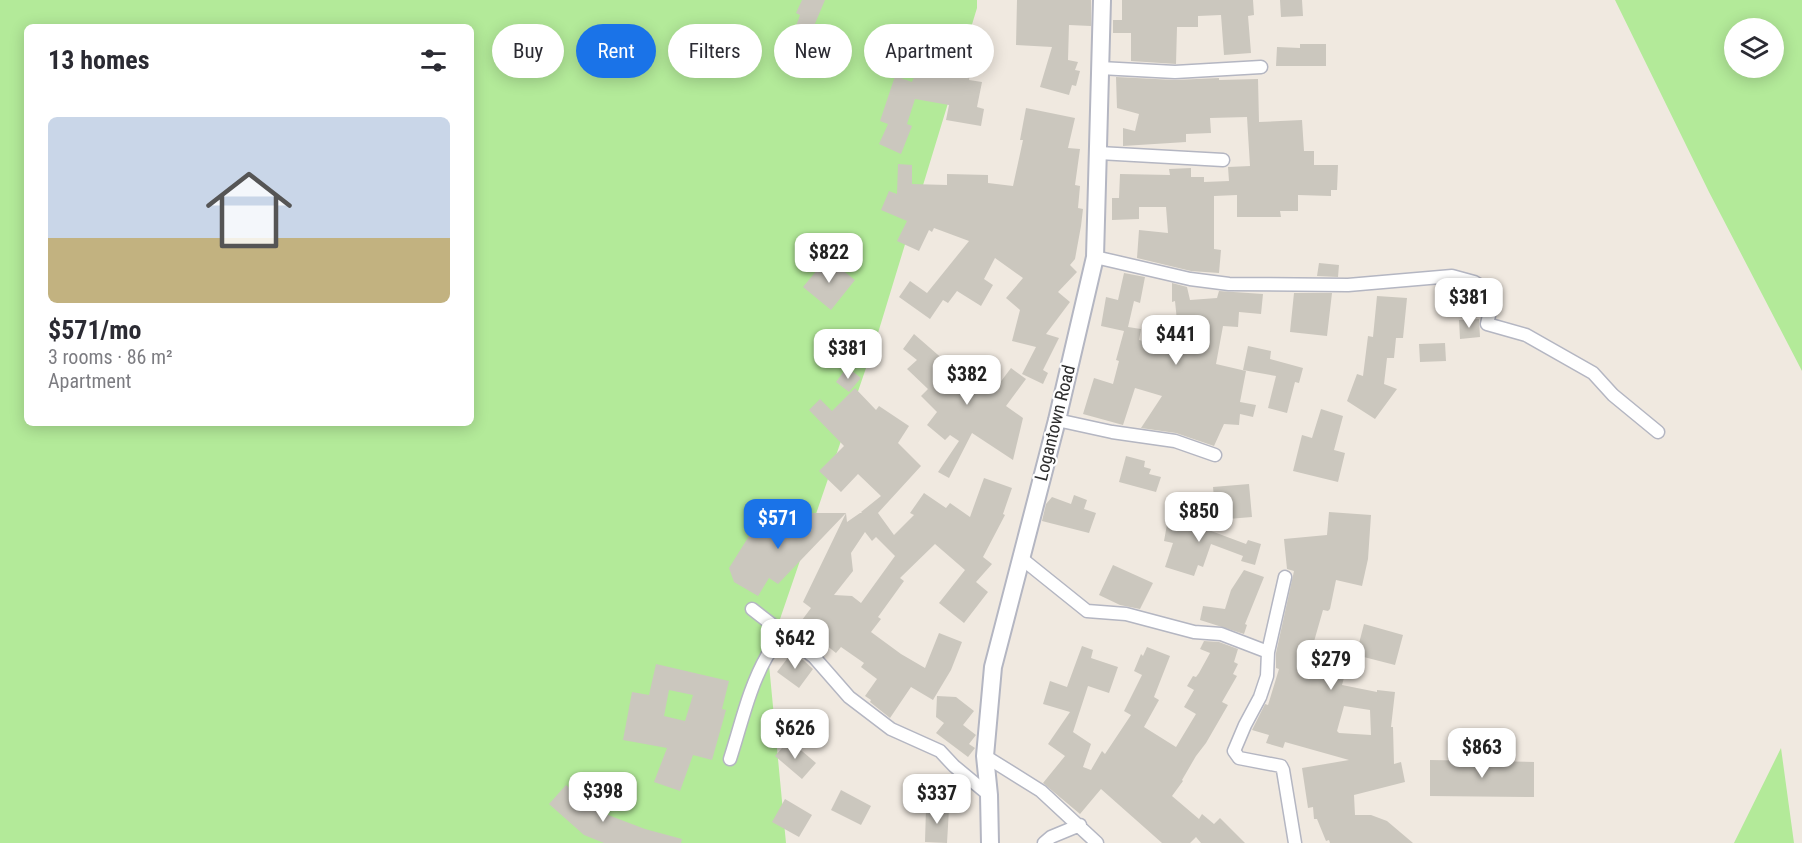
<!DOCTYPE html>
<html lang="en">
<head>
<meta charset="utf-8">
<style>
	:root { --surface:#fff; --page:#f2f2f3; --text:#2b2b33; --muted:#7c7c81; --line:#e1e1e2; --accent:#1a73e8 }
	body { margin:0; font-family:"Roboto Condensed",sans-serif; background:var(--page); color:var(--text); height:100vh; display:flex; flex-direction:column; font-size:22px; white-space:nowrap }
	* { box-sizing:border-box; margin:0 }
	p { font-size:20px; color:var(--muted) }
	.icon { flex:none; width:33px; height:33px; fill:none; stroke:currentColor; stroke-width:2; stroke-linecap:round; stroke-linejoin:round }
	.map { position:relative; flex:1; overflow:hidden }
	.side { position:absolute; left:24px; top:24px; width:450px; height:402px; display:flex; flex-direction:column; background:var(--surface); border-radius:9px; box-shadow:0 3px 15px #0003 }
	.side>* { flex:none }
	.hud { position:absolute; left:492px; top:24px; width:570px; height:54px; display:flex; gap:12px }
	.tools { position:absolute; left:1724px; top:18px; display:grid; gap:12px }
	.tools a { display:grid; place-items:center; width:60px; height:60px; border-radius:50%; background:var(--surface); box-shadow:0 3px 15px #0003; font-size:30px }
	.price { position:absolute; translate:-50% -51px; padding:0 14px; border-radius:12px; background:#fff; color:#222; font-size:20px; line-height:39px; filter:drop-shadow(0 2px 3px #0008) }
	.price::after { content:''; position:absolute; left:50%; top:36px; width:18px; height:14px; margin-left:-9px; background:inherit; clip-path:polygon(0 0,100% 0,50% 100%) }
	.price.selected { background:var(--accent); color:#fff }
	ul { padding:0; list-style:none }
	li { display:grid; align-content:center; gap:12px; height:318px; padding:0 24px }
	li+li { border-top:2px solid var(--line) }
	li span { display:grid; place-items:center; height:186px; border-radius:9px; color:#555 }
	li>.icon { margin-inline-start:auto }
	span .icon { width:108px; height:108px; fill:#fffc; stroke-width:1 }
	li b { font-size:26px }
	h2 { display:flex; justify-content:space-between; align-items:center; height:72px; padding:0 24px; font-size:26px }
	.chip { padding:0 21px; border-radius:27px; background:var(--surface); box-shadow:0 3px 15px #0003; font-size:21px; line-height:54px }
	.chip.selected { background:var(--accent); color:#fff }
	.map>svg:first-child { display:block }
	.green { fill:#b3ea99; fill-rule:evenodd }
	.building { fill:#cbc7be; fill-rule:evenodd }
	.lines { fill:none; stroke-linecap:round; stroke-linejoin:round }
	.street-casing { stroke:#b4b6c2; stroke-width:15 }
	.secondary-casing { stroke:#b4b6c2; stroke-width:20 }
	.street { stroke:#fff; stroke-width:12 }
	.secondary { stroke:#fff; stroke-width:16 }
	.labels { text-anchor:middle; stroke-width:4.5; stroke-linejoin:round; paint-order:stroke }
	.street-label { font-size:18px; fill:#2e2e2e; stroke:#fff }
</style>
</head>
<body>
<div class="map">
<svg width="1802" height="843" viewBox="0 0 1802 843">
	<rect width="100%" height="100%" fill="#f0e9e0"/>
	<path class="green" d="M0 0H977V8L878 333 768 654 786 843H0ZM27 27H471V423H27Z
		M1615 0H1802V371L1709 192ZM1734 28H1773V68H1734Z
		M1781 748 1794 843H1734Z"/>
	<path class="building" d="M802 0H825L811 33 819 36 812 55 789 45 800 15 796 13Z
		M1017 0H1091V26L1069 25 1068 60 1078 62 1075 70 1080 71 1076 86 1072 85 1069 95 1040 87 1052 47 1016 45Z
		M1122 0H1253L1254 15 1248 16 1251 53 1224 55 1221 15 1198 16V27H1177L1176 64 1131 61V33H1113V20H1122Z
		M1280 0H1302L1303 16 1281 17Z
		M928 25 958 29 957 35 976 39 969 80 982 82 977 107 984 109 981 126 946 120 949 105 915 99 907 124 912 126 901 154 879 144 888 124 880 121 895 76 912 82 919 65 921 66Z
		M1300 44H1326V66H1276L1277 47 1300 48Z
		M1116 77 1175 80 1219 78V80L1258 79 1259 122 1302 120 1304 151H1314V165H1338L1337 190H1331V196L1298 195V211H1280L1281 217H1237V195L1214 196V249L1221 250 1219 273 1191 271 1137 258 1139 230 1168 233 1166 207H1139V219L1112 220V198H1119L1120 174 1170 175 1169 169 1191 168V177H1204V182L1229 181 1228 167 1250 166 1247 117 1210 118 1211 133 1186 134V142L1123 146V128L1135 131 1139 114 1117 108Z
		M1026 108 1075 118 1068 148 1080 149 1075 185 1080 186 1078 208 1083 209 1081 226 1075 259 1070 265 1077 272 1058 292 1070 302 1046 334 1059 338 1043 370 1048 373 1043 384 1022 374 1036 347 1012 341 1020 310 1006 298 1023 278 995 258 984 279 993 285 981 306 957 291 948 303 943 300 930 319 899 297 910 281 927 293 969 241 934 228 932 232 929 230 919 251 897 241 907 221 881 210 889 191 897 194 898 164 912 165V184L947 185V174L988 175V183L1013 186 1023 140H1020Z
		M827 258 855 280 831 310 803 287Z
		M1319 263 1339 265 1338 277 1317 276Z
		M1124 273 1145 277 1140 303 1134 301 1128 327 1141 329 1139 340 1177 350 1183 320 1177 321 1175 301 1172 302V283L1187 287 1190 300 1217 298 1219 291 1263 294 1261 314 1239 312 1238 327 1223 326 1216 364 1246 371 1240 402 1256 405 1253 417 1240 414 1239 425 1224 424 1214 446 1176 433 1141 428 1162 396 1135 388 1123 425 1083 414 1094 378 1113 384 1119 361 1116 360 1124 331 1101 326 1106 297 1118 300Z
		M1294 293H1332L1327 336 1290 332Z
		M1377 296 1407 298 1403 338H1396L1394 358H1387L1384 384 1397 389 1375 419 1347 401 1357 374 1363 376 1368 336 1373 337Z
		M1479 319 1480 337 1460 339 1459 320Z
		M914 334 945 361 938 368 965 393 983 374 996 388 1011 368 1026 379 1006 406 1023 418 1013 460 972 433 949 478 938 472 959 441 950 435 945 440 927 425 937 412 921 396 928 389 907 369 917 360 903 349Z
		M1445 343 1446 361 1420 362 1419 344Z
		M1248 346 1271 351 1270 359 1303 368 1299 383 1295 382 1287 413 1268 408 1276 376 1243 370Z
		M847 367 861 378 849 392 836 382Z
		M855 388 876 410 879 406 909 426 898 443 921 466 878 513 894 535 914 515 910 513 924 493 946 508 950 503 970 517 984 478 1012 488 1003 514 1005 515 983 557 992 564 976 582 988 592 964 623 939 603 965 570 935 544 900 578 904 581 878 617 881 619 871 632 901 654 925 668 939 633 962 642 951 670 933 700 911 687 890 718 870 702 871 700 865 696 877 679 861 667 864 663 841 647 836 653 811 633 812 628 802 620 811 608 803 602 846 513 847 522 860 513H862L861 512 881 496 858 474 841 492 819 471 844 446 809 410 820 399 832 411ZM865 532 872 541 876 537 895 556 861 603 852 596 834 595 853 571 851 553Z
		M1321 409 1343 416 1334 450 1345 453 1338 482 1293 471 1302 435 1312 438Z
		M1126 456 1145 461 1144 467 1151 469 1149 474 1161 477 1156 492 1119 482Z
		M1249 484 1252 517 1216 520 1213 487Z
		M1074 495 1087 500 1084 509 1096 513 1089 533 1042 521 1046 504 1052 497 1071 504Z
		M1170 508 1210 518V520L1187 522 1246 544 1248 540 1261 544 1255 565 1241 561 1243 556 1211 544 1203 567 1198 565 1194 576 1165 567 1173 543 1164 541Z
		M1329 512 1371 515 1368 559 1362 586 1336 580 1330 609 1328 611 1323 610 1313 645 1351 652 1342 685 1377 692V690L1395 692 1391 727H1393L1394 764 1401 762 1405 782 1354 795 1355 815H1371L1387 821 1413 843H1330L1329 840 1326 841 1317 819H1314L1313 807 1308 808 1302 768 1349 760 1285 742 1283 748 1266 743 1269 735 1252 730 1265 704 1268 705 1279 669 1276 668V653L1294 571 1287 569 1284 539 1327 535ZM1344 706 1370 710 1371 735 1339 733 1337 731Z
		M798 513H846L778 584 769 578 758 596 734 582 729 568 749 536 745 533 758 519 780 538Z
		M1113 565 1153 583 1140 609 1120 605 1099 595Z
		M1244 570 1264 577 1245 624 1247 625 1244 634 1200 620 1203 606 1225 609 1231 590Z
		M1364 624 1403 635 1395 665 1356 655Z
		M1204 641 1219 642 1238 649 1234 662 1238 664 1233 674 1237 676 1222 702 1228 705 1206 743 1196 756 1182 780 1183 781 1172 796 1199 819 1202 814 1214 824 1220 818 1245 843H1201L1196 837 1190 843H1162L1101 789 1080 814 1043 783 1065 756 1048 744 1070 712 1043 704 1050 681 1067 687 1082 646 1093 650 1091 658 1118 667 1109 693 1088 686 1073 732 1091 744 1083 767 1091 770 1102 751 1105 754 1131 715 1124 711 1142 675 1134 671 1141 654 1143 656 1147 647 1170 656 1154 697 1159 700 1144 727 1176 747 1196 714 1184 707 1194 690 1187 686 1193 676 1196 677 1199 673 1210 653 1200 649Z
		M793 651 813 669 799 688 777 672Z
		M656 664 729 681 722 709 726 710 712 760 693 755 680 791 654 782 667 748 623 740 632 692 649 695ZM669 690 693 695 685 721 664 716Z
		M937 696 956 697 974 711 963 725 976 735 969 744 975 748 968 757 936 733 944 723 936 717Z
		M789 740 816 763 802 779 775 756Z
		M1430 760 1534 762V797L1430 796Z
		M566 785 595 810 645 829 682 839 681 843H604L584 835 549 804Z
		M841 790 871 806 861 825 831 810Z
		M785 799 812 815 799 837 772 822Z
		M926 808 949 809 947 843 925 842Z"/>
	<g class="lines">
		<defs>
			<path id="street" d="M1100 68 1175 72 1261 67
				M1099 153 1223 160
				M1095 257 1190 279 1229 284 1348 285 1452 276 1474 282 1494 294 1487 324 1526 335 1593 373 1613 395 1658 432
				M1057 420 1112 432 1175 441 1215 455
				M1021 558 1087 611 1126 614 1194 632 1221 634 1268 652
				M1285 577 1268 652 1267 676 1260 697 1245 725 1234 751 1239 758 1281 766 1283 770 1295 843
				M752 609 814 657 849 697 891 729 940 751 954 766 989 795
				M985 756 1041 791 1097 843
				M730 759C741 725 749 687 767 656 772 648 780 641 786 635
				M1044 843 1051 837 1080 825"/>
			<path id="secondary" d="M990 843 989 795 985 756 993 667 1057 420 1095 257 1102 0"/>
		</defs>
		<use href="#street" class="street-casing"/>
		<use href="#secondary" class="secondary-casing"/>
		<use href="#street" class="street"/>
		<use href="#secondary" class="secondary"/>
	</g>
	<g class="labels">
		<g class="street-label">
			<text transform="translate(1055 423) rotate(-76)" y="6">Logantown Road</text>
		</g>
	</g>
</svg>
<div class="tools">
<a><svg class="icon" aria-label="layers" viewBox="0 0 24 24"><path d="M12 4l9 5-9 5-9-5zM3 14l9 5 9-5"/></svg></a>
</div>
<b class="price" style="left:829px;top:284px">$822</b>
<b class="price" style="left:1469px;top:329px">$381</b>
<b class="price" style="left:1176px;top:366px">$441</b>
<b class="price" style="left:848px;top:380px">$381</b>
<b class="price" style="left:967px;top:406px">$382</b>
<b class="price" style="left:1199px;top:543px">$850</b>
<b class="price selected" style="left:778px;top:550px">$571</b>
<b class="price" style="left:795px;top:670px">$642</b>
<b class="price" style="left:1331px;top:691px">$279</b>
<b class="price" style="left:795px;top:760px">$626</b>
<b class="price" style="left:1482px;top:779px">$863</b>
<b class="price" style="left:603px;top:823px">$398</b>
<b class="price" style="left:937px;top:825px">$337</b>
<div class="hud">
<a class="chip">Buy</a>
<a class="chip selected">Rent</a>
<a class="chip">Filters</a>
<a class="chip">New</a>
<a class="chip">Apartment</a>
</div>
<section class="side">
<h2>13 homes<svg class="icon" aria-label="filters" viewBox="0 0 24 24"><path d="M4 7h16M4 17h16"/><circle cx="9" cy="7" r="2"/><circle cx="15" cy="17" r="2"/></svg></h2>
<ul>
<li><span style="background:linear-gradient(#c9d6e8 65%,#c2b280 0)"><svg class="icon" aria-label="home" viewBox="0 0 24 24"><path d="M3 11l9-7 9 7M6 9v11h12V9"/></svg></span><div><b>$571/mo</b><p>3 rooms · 86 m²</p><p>Apartment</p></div></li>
</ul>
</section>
</div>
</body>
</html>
